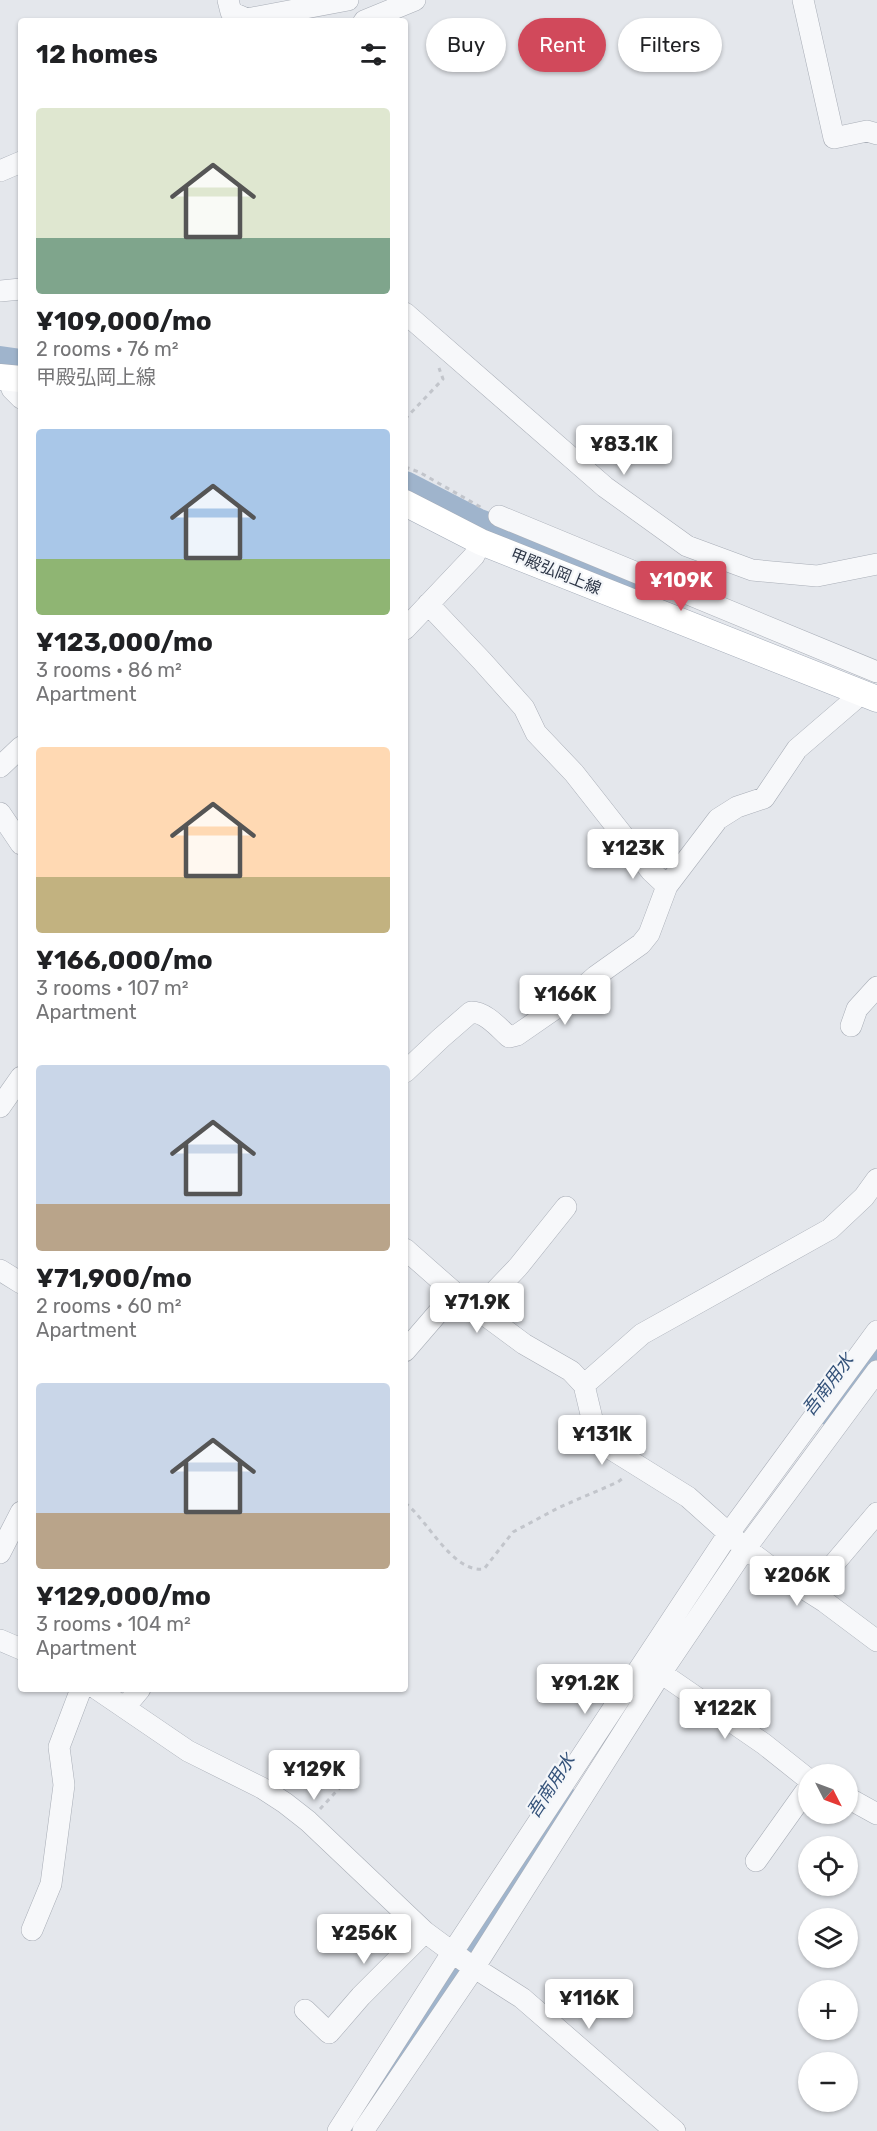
<!DOCTYPE html>
<html lang="en">
<head>
<meta charset="utf-8">
<style>
	:root { --surface:#fff; --page:#f2f2f2; --text:#202124; --muted:#757577; --accent:#d1495b }
	body { margin:0; font-family:Rubik,"Noto Sans JP",sans-serif; background:var(--page); color:var(--text); height:100vh; display:flex; flex-direction:column; font-size:22px; white-space:nowrap }
	* { box-sizing:border-box; margin:0 }
	p { font-size:20px; color:var(--muted) }
	.icon { flex:none; width:33px; height:33px; fill:none; stroke:currentColor; stroke-width:2; stroke-linecap:round; stroke-linejoin:round }
	.map { position:relative; flex:1; overflow:hidden }
	.side { position:absolute; left:18px; top:18px; width:390px; height:1674px; display:flex; flex-direction:column; background:var(--surface); border-radius:6px; box-shadow:0 2px 4px #0004 }
	.side>* { flex:none }
	.banner { position:absolute; left:426px; top:18px; width:360px; height:54px; display:flex; gap:12px }
	.needle { width:39px; rotate:132deg }
	.buttons { position:absolute; left:798px; top:1764px; display:grid; gap:12px }
	.buttons a { display:grid; place-items:center; width:60px; height:60px; border-radius:50%; background:var(--surface); box-shadow:0 2px 4px #0004; font-size:30px }
	.price { position:absolute; translate:-50% -51px; padding:0 14px; border-radius:6px; background:#fff; color:#222; font-size:20px; line-height:39px; filter:drop-shadow(0 2px 3px #0008) }
	.price::after { content:''; position:absolute; left:50%; top:36px; width:18px; height:14px; margin-left:-9px; background:inherit; clip-path:polygon(0 0,100% 0,50% 100%) }
	.price.current { background:var(--accent); color:#fff }
	ul { padding:0; list-style:none }
	li { display:grid; align-content:center; gap:12px; height:318px; padding:0 18px }
	li span { display:grid; place-items:center; height:186px; border-radius:6px; color:#555 }
	li>.icon { margin-inline-start:auto }
	span .icon { width:108px; height:108px; fill:#fffc; stroke-width:1 }
	li b { font-size:26px }
	h2 { display:flex; justify-content:space-between; align-items:center; height:72px; padding:0 18px; font-size:26px }
	.tag { padding:0 21px; border-radius:27px; background:var(--surface); box-shadow:0 2px 4px #0004; font-size:21px; line-height:54px }
	.tag.current { background:var(--accent); color:#fff }
	.map>svg:first-child { display:block }
	.lines { fill:none; stroke-linecap:round; stroke-linejoin:round }
	.stream { stroke:#9fb4cc; stroke-width:4.5 }
	.canal { stroke:#9fb4cc; stroke-width:16 }
	.river { stroke:#9fb4cc; stroke-width:28 }
	.minor-casing { stroke:#a9aeb7; stroke-width:22 }
	.major-casing { stroke:#a3abb8; stroke-width:27 }
	.path { stroke:#c2c5cb; stroke-width:3; stroke-dasharray:4.5 4.5; stroke-linecap:butt }
	.minor { stroke:#f7f8fa; stroke-width:21 }
	.major { stroke:#fff; stroke-width:26 }
	.labels { text-anchor:middle; stroke-width:4.5; stroke-linejoin:round; paint-order:stroke }
	.street-label { font-size:16px; fill:#2b3445; stroke:#f4f6f9 }
	.water-label { font-size:18px; font-style:italic; fill:#34527a; stroke:#f4f6f9 }
</style>
</head>
<body>
<div class="map">
<svg width="877" height="2131" viewBox="0 0 877 2131">
	<rect width="100%" height="100%" fill="#e4e7ec"/>
	<g class="lines">
		<path class="stream" d="M477 524V522"/>
		<path class="canal" d="M826 1417 877 1352
			M352 2131 465 1960 568 1795"/>
		<path class="river" d="M0 360 21 363
			M405 485 477 522 653 590"/>
		<defs>
			<path id="minor" d="M228 0 231 12 247 19 348 0
				M803 0 834 138 867 131 877 134
				M364 21 415 0
				M0 171 21 162
				M0 291 21 289
				M405 313 605 487 687 546 752 570 817 576 877 564
				M8 378 12 389 21 398
				M499 516 877 672
				M428 604 482 661 524 708 536 733 574 773 651 871 667 886 718 819 737 807 764 798 797 749 854 700 858 691
				M405 629 474 556 481 542
				M0 767 21 747
				M0 813 21 844
				M851 1026 857 1009 877 987
				M405 1072 441 1038 471 1012C486 1012 499 1028 509 1037L517 1035 572 997 596 976 641 944 649 934 667 886
				M0 1107 21 1077
				M405 1249 455 1293 524 1344 571 1371 584 1385 595 1431 611 1449 688 1497 745 1548 773 1569 825 1602 877 1641
				M0 1270 21 1283
				M477 1310 518 1267 566 1207
				M405 1351 455 1293
				M584 1385 642 1334 830 1229 864 1197 877 1179
				M0 1553 21 1512
				M813 1594 833 1565 877 1513
				M0 1640 21 1649
				M661 1673 764 1744 808 1779
				M97 1689 188 1751 262 1788 285 1803 308 1821 425 1932 467 1963 522 1998 675 2131
				M125 1707 140 1689
				M848 1798 877 1814
				M756 1861 808 1788
				M32 1930 51 1884 64 1785 59 1747 81 1689
				M305 2010 329 2033 361 1996 425 1932
				M338 2131 452 1953 686 1598 729 1533 877 1331
				M363 2131 474 1968 661 1673 740 1556 877 1371"/>
			<path id="major" d="M0 377 21 379
				M405 503 481 542 877 699"/>
		</defs>
		<use href="#minor" class="minor-casing"/>
		<use href="#major" class="major-casing"/>
		<path class="path" d="M405 419 443 379 439 368
			M405 467 419 472 484 509
			M405 1503C428 1520 452 1573 484 1569L513 1532 560 1507 618 1482 623 1478
			M320 1809 359 1767"/>
		<use href="#minor" class="minor"/>
		<use href="#major" class="major"/>
	</g>
	<g class="labels">
		<g class="street-label">
			<text transform="translate(556 571) rotate(22)" y="6">甲殿弘岡上線</text>
		</g>
		<g class="water-label">
			<text transform="translate(828 1385) rotate(-53)" y="6">吾南用水</text>
			<text transform="translate(551 1786) rotate(-57)" y="6">吾南用水</text>
		</g>
	</g>
</svg>
<div class="buttons">
<a><svg class="needle" viewBox="-14 -14 28 28"><path d="M0-13l5 13h-10z" fill="#e53935"/><path d="M0 13l5-13h-10z" fill="#757577"/></svg></a>
<a><svg class="icon" aria-label="locate" viewBox="0 0 24 24"><circle cx="12" cy="12" r="6"/><path d="M12 2v4M12 18v4M2 12h4M18 12h4"/></svg></a>
<a><svg class="icon" aria-label="layers" viewBox="0 0 24 24"><path d="M12 4l9 5-9 5-9-5zM3 14l9 5 9-5"/></svg></a>
<a>+</a>
<a>−</a>
</div>
<b class="price" style="left:624px;top:476px">¥83.1K</b>
<b class="price current" style="left:681px;top:612px">¥109K</b>
<b class="price" style="left:633px;top:880px">¥123K</b>
<b class="price" style="left:565px;top:1026px">¥166K</b>
<b class="price" style="left:477px;top:1334px">¥71.9K</b>
<b class="price" style="left:602px;top:1466px">¥131K</b>
<b class="price" style="left:797px;top:1607px">¥206K</b>
<b class="price" style="left:585px;top:1715px">¥91.2K</b>
<b class="price" style="left:725px;top:1740px">¥122K</b>
<b class="price" style="left:314px;top:1801px">¥129K</b>
<b class="price" style="left:364px;top:1965px">¥256K</b>
<b class="price" style="left:589px;top:2030px">¥116K</b>
<div class="banner">
<a class="tag">Buy</a>
<a class="tag current">Rent</a>
<a class="tag">Filters</a>
</div>
<section class="side">
<h2>12 homes<svg class="icon" aria-label="filters" viewBox="0 0 24 24"><path d="M4 7h16M4 17h16"/><circle cx="9" cy="7" r="2"/><circle cx="15" cy="17" r="2"/></svg></h2>
<ul>
<li><span style="background:linear-gradient(#dfe7d0 70%,#7fa58c 0)"><svg class="icon" aria-label="home" viewBox="0 0 24 24"><path d="M3 11l9-7 9 7M6 9v11h12V9"/></svg></span><div><b>¥109,000/mo</b><p>2 rooms · 76 m²</p><p>甲殿弘岡上線</p></div></li>
<li><span style="background:linear-gradient(#a9c7e8 70%,#8fb573 0)"><svg class="icon" aria-label="home" viewBox="0 0 24 24"><path d="M3 11l9-7 9 7M6 9v11h12V9"/></svg></span><div><b>¥123,000/mo</b><p>3 rooms · 86 m²</p><p>Apartment</p></div></li>
<li><span style="background:linear-gradient(#ffd9b3 70%,#c2b280 0)"><svg class="icon" aria-label="home" viewBox="0 0 24 24"><path d="M3 11l9-7 9 7M6 9v11h12V9"/></svg></span><div><b>¥166,000/mo</b><p>3 rooms · 107 m²</p><p>Apartment</p></div></li>
<li><span style="background:linear-gradient(#c9d6e8 75%,#b9a48a 0)"><svg class="icon" aria-label="home" viewBox="0 0 24 24"><path d="M3 11l9-7 9 7M6 9v11h12V9"/></svg></span><div><b>¥71,900/mo</b><p>2 rooms · 60 m²</p><p>Apartment</p></div></li>
<li><span style="background:linear-gradient(#c9d6e8 70%,#b9a48a 0)"><svg class="icon" aria-label="home" viewBox="0 0 24 24"><path d="M3 11l9-7 9 7M6 9v11h12V9"/></svg></span><div><b>¥129,000/mo</b><p>3 rooms · 104 m²</p><p>Apartment</p></div></li>
</ul>
</section>
</div>
</body>
</html>
